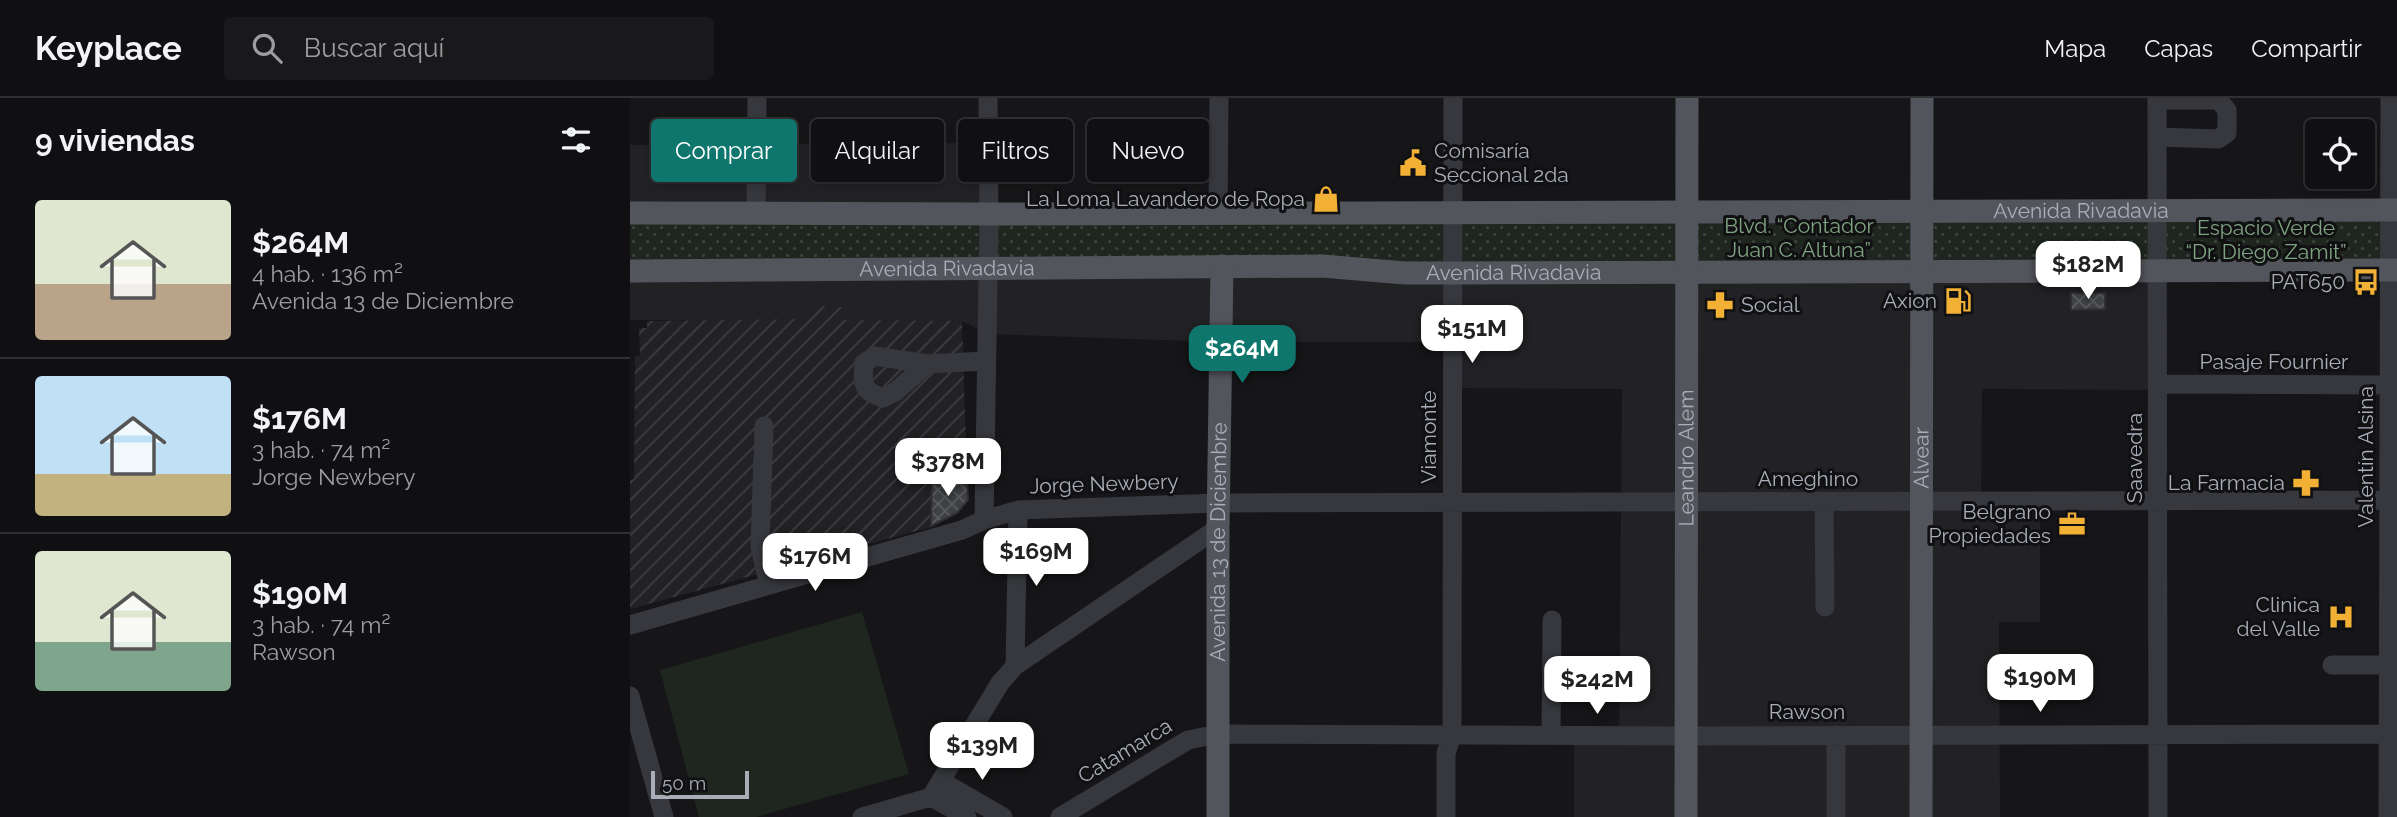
<!DOCTYPE html>
<html lang="es">
<head>
<meta charset="utf-8">
<style>
	:root { --surface:#101012; --page:#19191b; --text:#f1f3f6; --muted:#9c9d9f; --line:#303032; --accent:#0f766e }
	body { margin:0; font-family:Raleway,sans-serif; background:var(--page); color:var(--text); height:100vh; display:flex; flex-direction:column; font-size:26px; white-space:nowrap }
	* { box-sizing:border-box; margin:0 }
	p { font-size:23px; color:var(--muted) }
	.icon { flex:none; width:38px; height:38px; fill:none; stroke:currentColor; stroke-width:2; stroke-linecap:round; stroke-linejoin:round }
	.map { position:relative; flex:1; overflow:hidden }
	.drawer { display:flex; flex-direction:column; background:var(--surface); width:630px }
	.drawer>* { flex:none }
	.hud { position:absolute; left:21px; top:21px; width:665px; height:63px; display:flex; gap:14px }
	.tools { position:absolute; left:1675px; top:21px; display:grid; gap:14px }
	.tools a { display:grid; place-items:center; width:70px; height:70px; border-radius:7px; background:var(--surface); box-shadow:0 4px 10px #0003,0 0 0 2px var(--line); font-size:35px }
	.scale { position:absolute; left:21px; bottom:18px; width:98px; box-sizing:border-box; padding-left:7px; border:4px solid #a8adb8; border-top:0; font-size:19px; line-height:24px; white-space:nowrap; color:#a8adb8; -webkit-text-stroke:5px #111113; paint-order:stroke }
	.price { position:absolute; translate:-50% -60px; padding:0 16px; border-radius:14px; background:#fff; color:#222; font-size:23px; line-height:46px; filter:drop-shadow(0 2px 4px #0008) }
	.price::after { content:''; position:absolute; left:50%; top:42px; width:21px; height:16px; margin-left:-10px; background:inherit; clip-path:polygon(0 0,100% 0,50% 100%) }
	.price.current { background:var(--accent); color:#fff }
	ul { padding:0; list-style:none }
	li { display:flex; align-items:center; gap:21px; height:175px; padding:0 35px }
	li+li { border-top:2px solid var(--line) }
	li span { display:grid; place-items:center; flex:none; width:196px; height:140px; border-radius:7px; color:#555 }
	li>.icon { margin-inline-start:auto }
	span .icon { width:84px; height:84px; fill:#fffc; stroke-width:1 }
	li b { font-size:30px }
	h2 { display:flex; justify-content:space-between; align-items:center; height:84px; padding:0 35px; font-size:30px }
	.chip { padding:0 24px; border-radius:7px; background:var(--surface); box-shadow:0 4px 10px #0003,0 0 0 2px var(--line); font-size:24px; line-height:63px }
	.chip.current { background:var(--accent); color:#fff }
	header { display:flex; align-items:center; gap:42px; box-sizing:border-box; height:98px; padding:0 35px; background:var(--surface); border-bottom:2px solid var(--line) }
	header strong { font-size:33px }
	nav { display:flex; gap:38px; margin-inline-start:auto; font-size:24px }
	.search { width:490px; height:63px; background:var(--page); display:flex; align-items:center; gap:18px; box-sizing:border-box; padding:0 24px; border-radius:7px; color:var(--muted); font-size:26px }
	main { display:flex; flex:1; min-height:0 }
	.map>svg:first-child { display:block }
	.built { fill:#222225 }
	.industrial { fill:url(#industrial-furrows) }
	.green { fill:url(#green-dots) }
	.pitch { fill:#1e261f }
	.building { fill:url(#building-cross-hatch); stroke:#303034; stroke-width:2 }
	.lines { fill:none; stroke-linecap:round; stroke-linejoin:round }
	.minor { stroke:#37383d; stroke-width:19 }
	.major { stroke:#53555c; stroke-width:23 }
	.labels { text-anchor:middle; stroke-width:6; stroke-linejoin:round; paint-order:stroke }
	.poi-label { font-size:21px; fill:#a8adb8; stroke:#111113; text-anchor:end }
	.street-label { font-size:21px; fill:#a8adb8; stroke:#111113 }
	.park-label { font-size:21px; fill:#7fa381; stroke:#111113 }
</style>
</head>
<body>
<header>
<strong>Keyplace</strong>
<div class="search"><svg class="icon" aria-label="search" viewBox="0 0 24 24"><circle cx="10" cy="10" r="6"/><path d="M15 15l6 6"/></svg>Buscar aquí</div>
<nav><a>Mapa</a><a>Capas</a><a>Compartir</a></nav>
</header>
<main>
<section class="drawer">
<h2>9 viviendas<svg class="icon" aria-label="filters" viewBox="0 0 24 24"><path d="M4 7h16M4 17h16"/><circle cx="9" cy="7" r="2"/><circle cx="15" cy="17" r="2"/></svg></h2>
<ul>
<li><span style="background:linear-gradient(#dfe7d0 60%,#b9a48a 0)"><svg class="icon" aria-label="home" viewBox="0 0 24 24"><path d="M3 11l9-7 9 7M6 9v11h12V9"/></svg></span><div><b>$264M</b><p>4 hab. · 136 m²</p><p>Avenida 13 de Diciembre</p></div></li>
<li><span style="background:linear-gradient(#bfe0f5 70%,#c2b280 0)"><svg class="icon" aria-label="home" viewBox="0 0 24 24"><path d="M3 11l9-7 9 7M6 9v11h12V9"/></svg></span><div><b>$176M</b><p>3 hab. · 74 m²</p><p>Jorge Newbery</p></div></li>
<li><span style="background:linear-gradient(#dfe7d0 65%,#7fa58c 0)"><svg class="icon" aria-label="home" viewBox="0 0 24 24"><path d="M3 11l9-7 9 7M6 9v11h12V9"/></svg></span><div><b>$190M</b><p>3 hab. · 74 m²</p><p>Rawson</p></div></li>
</ul>
</section>
<div class="map">
<svg width="1767" height="719" viewBox="0 0 1767 719">
	<defs>
		<pattern id="industrial-furrows" width="10" height="10" patternUnits="userSpaceOnUse" patternTransform="scale(1.75)"><rect width="10" height="10" fill="#222225"/><path d="M-1 1l2-2M0 10L10 0M9 11l2-2" fill="none" stroke="#3f3f43"/></pattern>
		<pattern id="green-dots" width="8" height="8" patternUnits="userSpaceOnUse" patternTransform="scale(1.75)"><rect width="8" height="8" fill="#1e261f"/><path d="M2 2h.1M6 6h.1" fill="none" stroke="#3c433d" stroke-width="1.8" stroke-linecap="round"/></pattern>
		<pattern id="building-cross-hatch" width="8" height="8" patternUnits="userSpaceOnUse" patternTransform="scale(1.75)"><rect width="8" height="8" fill="#404145"/><path d="M0 0l8 8M0 8l8-8" fill="none" stroke="#595a5e"/></pattern>
	</defs>
	<rect width="100%" height="100%" fill="#161618"/>
	<path class="built" d="M358 45 360 170 1528 173V292L1352 291 1351 403H1410V524H1369L1370 719H944V638L989 637 992 291 822 290V244H591L357 236 332 223 0 222V47Z"/>
	<path class="industrial" d="M180 208 214 209V222L332 223 337 380H302L301 429 0 511V382L4 381 5 259 10 257 9 230H17V223L179 221Z"/>
	<path class="green" d="M1759 112 1758 173H0V115Z"/>
	<path class="pitch" d="M232 514 279 676 126 719H69L30 572Z"/>
	<path class="building" d="M1441 195H1475V211L1441 212Z
		M302 380H337L338 402 327 415 301 428Z"/>
	<g class="lines">
		<path class="minor" d="M1527 0 1528 719
			M1527 2H1588L1597 12V35L1588 41 1527 39
			M126 115 127 0
			M588 115 589 0
			M297 266 265 294 253 300C230 292 233 286 234 265L245 258 297 266 356 263
			M1528 286 1759 287
			M134 328 130 449 139 487
			M1194 403 1195 509
			M354 422 359 122 358 0
			M0 527 332 432 354 422 388 412 589 405 1767 402
			M1702 567H1759
			M385 568 388 412
			M0 598 34 719
			M921 637 922 522
			M1206 637V719
			M311 683 373 719
			M301 699 370 585 385 568 588 430
			M301 699 337 719
			M232 719 301 699
			M430 719 558 642 588 636 1057 638 1767 636
			M816 719V655L822 637 823 0
			M1758 719 1760 0"/>
		<g class="major">
			<path id="s1" d="M0 115 359 116 1767 112"/>
			<path id="s2" d="M0 173 692 168 775 175H823L1767 172"/>
			<path id="s3" d="M588 719V430L592 168"/>
			<path id="s4" d="M1056 719 1057 0"/>
			<path id="s5" d="M1291 719 1292 0"/>
		</g>
	</g>
	<defs>
		<symbol id="civic-bare" viewBox="-9 -9 18 18"><path d="M-.6-6.5H3V-4.5H.6V-3L4-1V1h2V6H-6V1h2V-1L-.6-3ZM-1.2 2.5V6h2.4V2.5Z" fill="#f2b134" stroke="#111113" stroke-width="2.5" paint-order="stroke"/></symbol>
		<symbol id="shop-bare" viewBox="-9 -9 18 18"><path d="M-5-2.5h2.3a2.7 3.5 0 0 1 5.4 0H5L5.5 6h-11ZM-1.5-2.5h3a1.5 2.3 0 0 0-3 0Z" fill="#f2b134" stroke="#111113" stroke-width="2.5" paint-order="stroke"/></symbol>
		<symbol id="bus-bare" viewBox="-9 -9 18 18"><path d="M-5-6H5V4H4V6H2V4H-2V6H-4V4H-5ZM-3.5-4V0h7V-4ZM-3.5 1.2v1.5H-2V1.2ZM2 1.2v1.5H3.5V1.2Z" fill="#f2b134" stroke="#111113" stroke-width="2.5" paint-order="stroke"/></symbol>
		<symbol id="fuel-bare" viewBox="-9 -9 18 18"><path d="M-5.5-6h7V0h2V4h1.3V-2.5L3-4.5l.8-.8L6-3V5H2.5V1h-1V6h-7ZM-4.2-4.7v3.2H.2V-4.7Z" fill="#f2b134" stroke="#111113" stroke-width="2.5" paint-order="stroke"/></symbol>
		<symbol id="pharmacy-bare" viewBox="-9 -9 18 18"><path d="M-2-6h4v4h4v4h-4v4h-4v-4h-4v-4h4Z" fill="#f2b134" stroke="#111113" stroke-width="2.5" paint-order="stroke"/></symbol>
		<symbol id="office-bare" viewBox="-9 -9 18 18"><path d="M-6-3h4V-5.5h4V-3h4V5H-6ZM-1-4.5V-3h2v-1.5ZM-6 0V1H6V0Z" fill="#f2b134" stroke="#111113" stroke-width="2.5" paint-order="stroke"/></symbol>
		<symbol id="hospital-bare" viewBox="-9 -9 18 18"><path d="M-5-5h3v3.5h4V-5h3V5h-3V1.5h-4V5h-3Z" fill="#f2b134" stroke="#111113" stroke-width="2.5" paint-order="stroke"/></symbol>
	</defs>
	<g fill-rule="evenodd">
		<use href="#civic-bare" x="764" y="46" width="38" height="38"/>
		<use href="#shop-bare" x="677" y="82" width="38" height="38"/>
		<use href="#bus-bare" x="1717" y="165" width="38" height="38"/>
		<use href="#fuel-bare" x="1309" y="184" width="38" height="38"/>
		<use href="#pharmacy-bare" x="1071" y="188" width="38" height="38"/>
		<use href="#pharmacy-bare" x="1657" y="366" width="38" height="38"/>
		<use href="#office-bare" x="1423" y="407" width="38" height="38"/>
		<use href="#hospital-bare" x="1692" y="500" width="38" height="38"/>
	</g>
	<g class="labels">
		<g class="poi-label">
			<text x="804" y="60" text-anchor="start">Comisaría<tspan x="804" dy="24">Seccional 2da</tspan></text>
			<text x="675" y="108">La Loma Lavandero de Ropa</text>
			<text x="1715" y="191">PAT650</text>
			<text x="1307" y="210">Axion</text>
			<text x="1111" y="214" text-anchor="start">Social</text>
			<text x="1655" y="392">La Farmacia</text>
			<text x="1421" y="421">Belgrano<tspan x="1421" dy="24">Propiedades</tspan></text>
			<text x="1690" y="514">Clinica<tspan x="1690" dy="24">del Valle</tspan></text>
		</g>
		<g class="street-label">
			<text dy="7" stroke="none"><textPath href="#s1" startOffset="1451">Avenida Rivadavia</textPath></text>
			<text dy="7" stroke="none"><textPath href="#s2" startOffset="317">Avenida Rivadavia</textPath></text>
			<text dy="7" stroke="none"><textPath href="#s2" startOffset="884">Avenida Rivadavia</textPath></text>
			<text x="1644" y="271">Pasaje Fournier</text>
			<text transform="translate(799 339) rotate(-90)" y="7">Viamonte</text>
			<text transform="translate(1736 359) rotate(-90)" y="7">Valentín Alsina</text>
			<text dy="7" stroke="none"><textPath href="#s4" startOffset="359">Leandro Alem</textPath></text>
			<text dy="7" stroke="none"><textPath href="#s5" startOffset="359">Alvear</textPath></text>
			<text transform="translate(1505 360) rotate(-90)" y="7">Saavedra</text>
			<text x="1178" y="388">Ameghino</text>
			<text transform="translate(474 386) rotate(-2)" y="7">Jorge Newbery</text>
			<text dy="7" stroke="none"><textPath href="#s3" startOffset="275">Avenida 13 de Diciembre</textPath></text>
			<text x="1177" y="621">Rawson</text>
			<text transform="translate(495 653) rotate(-31)" y="7">Catamarca</text>
		</g>
		<g class="park-label">
			<text x="1169" y="135">Blvd. “Contador<tspan x="1169" dy="24">Juan C. Altuna”</tspan></text>
			<text x="1636" y="137">Espacio Verde<tspan x="1636" dy="24">“Dr. Diego Zamit”</tspan></text>
		</g>
	</g>
</svg>
<div class="tools">
<a><svg class="icon" aria-label="locate" viewBox="0 0 24 24"><circle cx="12" cy="12" r="6"/><path d="M12 2v4M12 18v4M2 12h4M18 12h4"/></svg></a>
</div>
<div class="scale">50 m</div>
<b class="price" style="left:1458px;top:203px">$182M</b>
<b class="price" style="left:842px;top:267px">$151M</b>
<b class="price current" style="left:612px;top:287px">$264M</b>
<b class="price" style="left:318px;top:400px">$378M</b>
<b class="price" style="left:406px;top:490px">$169M</b>
<b class="price" style="left:185px;top:495px">$176M</b>
<b class="price" style="left:1410px;top:616px">$190M</b>
<b class="price" style="left:967px;top:618px">$242M</b>
<b class="price" style="left:352px;top:684px">$139M</b>
<div class="hud">
<a class="chip current">Comprar</a>
<a class="chip">Alquilar</a>
<a class="chip">Filtros</a>
<a class="chip">Nuevo</a>
</div>
</div>
</main>
</body>
</html>
